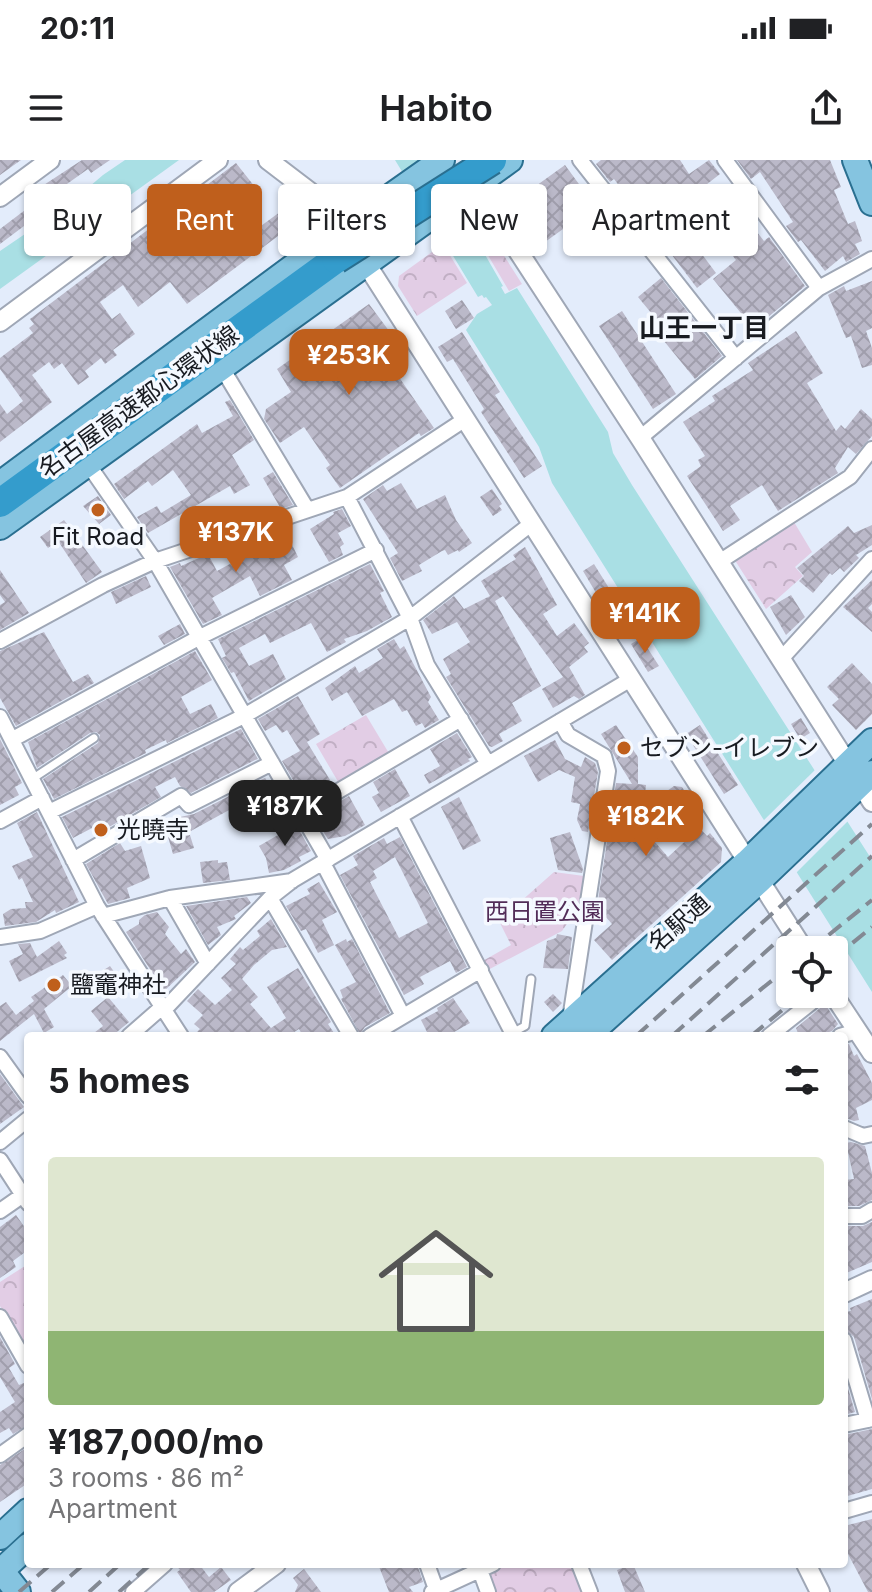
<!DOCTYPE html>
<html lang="en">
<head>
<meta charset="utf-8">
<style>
	:root { --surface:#fff; --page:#f2f2f2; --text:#202124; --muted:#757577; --line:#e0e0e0; --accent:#bf5f1c }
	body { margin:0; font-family:Inter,"Noto Sans JP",sans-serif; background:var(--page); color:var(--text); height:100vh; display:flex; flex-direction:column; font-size:30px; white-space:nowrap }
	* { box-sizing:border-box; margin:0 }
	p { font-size:26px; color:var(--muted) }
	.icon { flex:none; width:44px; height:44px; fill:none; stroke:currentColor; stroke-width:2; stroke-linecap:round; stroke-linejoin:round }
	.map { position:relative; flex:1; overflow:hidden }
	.panel { position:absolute; left:24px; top:872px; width:824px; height:536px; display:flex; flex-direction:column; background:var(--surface); border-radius:8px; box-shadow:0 2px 6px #0004 }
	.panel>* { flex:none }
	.hud { position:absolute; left:24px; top:24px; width:824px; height:72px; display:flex; gap:16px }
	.tools { position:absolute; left:776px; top:776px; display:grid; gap:16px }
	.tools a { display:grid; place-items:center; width:72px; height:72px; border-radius:8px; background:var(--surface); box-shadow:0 2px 6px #0004; font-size:40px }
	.price { position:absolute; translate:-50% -68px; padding:0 18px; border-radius:16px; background:var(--accent); color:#fff; font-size:26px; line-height:52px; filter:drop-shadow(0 2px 4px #0008) }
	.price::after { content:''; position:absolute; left:50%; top:48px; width:24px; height:18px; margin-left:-12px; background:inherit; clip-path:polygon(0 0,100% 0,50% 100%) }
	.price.current { background:#222; color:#fff }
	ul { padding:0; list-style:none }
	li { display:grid; align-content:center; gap:16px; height:424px; padding:0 24px }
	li+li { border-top:2px solid var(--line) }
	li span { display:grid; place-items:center; height:248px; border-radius:8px; color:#555 }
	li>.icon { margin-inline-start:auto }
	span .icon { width:144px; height:144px; fill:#fffc; stroke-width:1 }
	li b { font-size:34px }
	h2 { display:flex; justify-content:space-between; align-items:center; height:96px; padding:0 24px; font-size:34px }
	.tag { padding:0 28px; border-radius:8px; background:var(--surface); box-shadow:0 2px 6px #0004; font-size:28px; line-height:72px }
	.tag.current { background:var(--accent); color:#fff }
	.status { display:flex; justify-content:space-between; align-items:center; height:56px; padding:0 40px; background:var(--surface); direction:ltr }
	.status svg { height:22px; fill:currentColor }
	header { display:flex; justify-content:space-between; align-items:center; height:104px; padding:0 24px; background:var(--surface); font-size:36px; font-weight:600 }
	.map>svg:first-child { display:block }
	.park { fill:url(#park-crowns) }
	.water { fill:#a9dfe4 }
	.pier { fill:#e3ecfb }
	.building { fill:url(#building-cross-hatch); fill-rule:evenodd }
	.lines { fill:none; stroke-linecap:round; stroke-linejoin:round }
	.service-casing { stroke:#9fa7b6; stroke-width:11 }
	.minor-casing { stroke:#9fa7b6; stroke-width:18 }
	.tertiary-casing { stroke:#9fa7b6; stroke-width:22 }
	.primary-casing { stroke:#2a6f90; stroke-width:28 }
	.motorway-casing { stroke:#2a6f90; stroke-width:32 }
	.service { stroke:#fff; stroke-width:7 }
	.minor { stroke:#fff; stroke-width:14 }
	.tertiary { stroke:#fff; stroke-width:18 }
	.primary { stroke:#85c4e0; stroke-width:24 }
	.motorway { stroke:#349ccc; stroke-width:28 }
	.rail { stroke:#838993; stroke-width:4; stroke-dasharray:16 8; stroke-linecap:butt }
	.motorway-bridge-casing { stroke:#2a6f90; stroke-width:32; stroke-linecap:butt }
	.motorway-bridge { stroke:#349ccc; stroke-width:28 }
	.poi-dot { fill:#bf5f1c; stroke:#f5f9ff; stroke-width:3 }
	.labels { text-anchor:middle; stroke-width:7; stroke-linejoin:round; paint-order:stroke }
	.street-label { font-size:24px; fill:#181b21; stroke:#f5f9ff }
	.poi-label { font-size:24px; fill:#181b21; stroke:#f5f9ff; text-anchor:start }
	.park-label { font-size:24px; fill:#522c58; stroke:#f5f9ff }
	.neighbourhood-label { font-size:26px; font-weight:bold; fill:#181b21; stroke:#f5f9ff }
</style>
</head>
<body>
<div class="status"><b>20:11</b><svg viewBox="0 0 49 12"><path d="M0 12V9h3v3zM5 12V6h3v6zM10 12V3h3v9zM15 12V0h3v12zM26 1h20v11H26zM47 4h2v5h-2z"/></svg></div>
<header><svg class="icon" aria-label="menu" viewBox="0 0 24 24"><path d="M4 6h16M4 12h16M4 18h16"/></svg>Habito<svg class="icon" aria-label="share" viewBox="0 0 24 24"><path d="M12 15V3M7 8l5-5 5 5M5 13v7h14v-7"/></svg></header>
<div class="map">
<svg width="872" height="1432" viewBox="0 0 872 1432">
	<defs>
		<pattern id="park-crowns" width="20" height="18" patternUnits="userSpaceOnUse" patternTransform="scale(2)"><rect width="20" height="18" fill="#e2cde5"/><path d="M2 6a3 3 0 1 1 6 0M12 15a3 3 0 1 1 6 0" fill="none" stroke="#c1afc4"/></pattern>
		<pattern id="building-cross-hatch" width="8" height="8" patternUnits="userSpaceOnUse" patternTransform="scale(2)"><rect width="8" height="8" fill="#bbb9c9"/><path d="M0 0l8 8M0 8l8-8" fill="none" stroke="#a09eac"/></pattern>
	</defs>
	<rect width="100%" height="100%" fill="#e3ecfb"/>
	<path class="park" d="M469 63 484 64 522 124 509 131Z
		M443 84 467 123 417 156 398 126 399 116Z
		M794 362 812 392 795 407 803 416 766 449 736 402 737 397Z
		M366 555 390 595 340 625 316 584Z
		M554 712 584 716 580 763 569 761 562 771 486 811 481 802 511 785 497 757 511 750Z
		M28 1104V1188L25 1190 0 1146V1122Z
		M508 1404H574L584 1432H492L487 1418 490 1412Z"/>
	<path class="water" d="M125 0H179L0 129V91L25 74 29 78 103 15Z
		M395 0H420L468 65 503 126 501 127 505 134 517 128 608 272 613 293 632 325 872 700V832L552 323 539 287 466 170 477 154 492 145 486 137 484 138 482 135 478 137Z"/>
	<path class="pier" d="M817 608 850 659 794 715 761 663Z"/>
	<path class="building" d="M0 0H21L0 15Z
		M82 0H110L91 13 88 9 43 41 48 48 0 84V69L33 44 27 36Z
		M601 0H680L689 14 709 0 720 14 684 42 698 60 714 47 718 52 739 36 748 49 742 53 764 81 769 77 805 126 754 169 713 119 736 100 715 74 711 72 695 85 716 113 697 128 614 19 610 22 596 4Z
		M737 0H830L841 27 834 30 848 64 855 61 862 81 855 84 860 94 846 102 843 96 825 111 801 80 798 82 786 66 793 62 760 12 751 19Z
		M236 3 255 27 235 42 254 71 280 52 290 67 187 144 170 122 138 147 123 125 100 142 112 159 120 153 135 174 113 190 117 195 105 204 101 198 85 211 89 217 78 225 62 203 54 209 49 202 32 215 52 242 0 282V244L7 254 23 241 0 209V198L33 173 29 168 34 164 30 159Z
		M565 5 595 46 545 82 515 41Z
		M661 118 722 196 695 219 655 170 661 165 638 137Z
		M872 121V168L866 171 872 188V205L862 208 851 176 846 178 828 135 844 126 846 131Z
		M462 140 474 158 456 169 445 151Z
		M369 144 407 195 392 207 434 268 421 276 419 273 340 328 326 308 330 305 304 267 280 283 264 259 266 249 291 232 277 209Z
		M622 151 676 234 653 249 599 166Z
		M796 171 823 213 807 223 836 271 841 265 845 269 861 249 872 259V276L856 294 848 287 835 308 838 313 778 351 762 325 730 346 740 360 723 371 687 316 701 306 698 300 705 296 683 262 715 241 712 236 753 210 748 203Z
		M462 172 500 232 495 235 542 306 524 318 481 252 484 249 453 199 447 202 438 187Z
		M230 240 254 280 232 295 250 325 234 334 230 326 148 373 137 357 157 346 161 353 191 335 173 310 152 326 148 321 124 339 114 324 197 264 202 273 233 256 225 242Z
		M273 312 293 345 281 349 263 318Z
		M401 323 417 349 445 335 456 360 472 383 459 392 458 390 448 395 445 390 442 391 419 405 422 411 402 421 390 398 398 393 363 339 383 325 387 331Z
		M492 329 502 344 499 346 502 350 493 356 480 337Z
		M98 336 111 355 99 364 83 346Z
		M342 349 351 366 338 373 344 384 340 387 343 395 329 402 310 369 334 354 333 352Z
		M64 360 102 412 86 423 58 381 48 388 40 377Z
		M872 365V385L856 395 859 398 844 412 840 408 832 415 830 413 813 433 799 421 804 416 797 408 848 366 854 373Z
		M285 370 298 397 284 405 292 420 260 436 250 416 212 438 222 455 203 464 170 407 180 403 181 406 208 394 217 411 263 386 261 382Z
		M525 387 557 445 543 454 557 476 574 463 589 483 584 487 588 492 569 507 585 535 579 539 574 536 553 548 542 529 563 517 503 436 495 441 541 526 512 543 522 561 499 574 503 581 492 587 489 586 446 517 451 514 443 499 470 482 457 462 432 474 423 460 454 436 464 449 490 436 481 421 516 399 513 395Z
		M370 404 384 431 380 433 392 457 367 471 344 479 346 482 327 492 311 463 270 483 265 474 239 488 249 506 273 494 286 519 249 541 234 512 231 513 222 498 226 496 218 479Z
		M594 404 617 441 605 448 583 411Z
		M0 410 29 453 0 470V445L5 442 0 435Z
		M146 416 151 427 116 444 111 432Z
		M872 420V444L868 448 872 452V472L843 447Z
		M791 435 805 457 786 475 770 447Z
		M180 464 185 474 164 485 158 476Z
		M44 472 73 522 88 514 94 523 16 566 0 538V491Z
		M641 478 659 506 648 512 631 484Z
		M394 479 400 489 404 486 431 537 428 542 439 560 425 568 422 563 416 566 407 550 402 552 394 539 362 556 347 532 332 541 325 528 355 506 359 513 383 498 377 489Z
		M195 491 212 520 181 537 190 554 211 544 218 558 167 583 166 580 145 590 146 593 54 639 43 619 98 583 100 575 96 572 90 573 37 608 28 582Z
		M852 503 872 524V554L856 570 832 545 839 539 827 527Z
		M298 536 320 574 307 582 330 620 323 624 325 628 304 639 282 601 300 591 287 570 282 573 276 565 265 571 258 559Z
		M801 558 810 573 800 579 791 564Z
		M616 565 638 597V624L646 625 645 635 632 634 628 653 658 659 654 681 668 697 692 675 677 652 665 660 658 648 675 637 660 636 674 626 682 627 699 654 691 659 707 676 710 673 722 688 721 702 612 800 594 780 612 764 597 747 616 623 632 624 601 574Z
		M700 565 738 625 724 634 686 574Z
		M241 569 258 599 255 600 191 633 180 626 175 617 155 627 161 637 97 674 94 667 73 678 62 657Z
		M457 573 472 597 468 599 470 601 429 624 424 615 440 606 430 589Z
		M0 579 22 623 15 627 19 635 0 645Z
		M555 580 565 599 581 607 585 597 595 603 598 612 588 672 582 671 577 660 580 644 571 642 575 617 559 610 538 622 524 596Z
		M395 609 410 636 381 652 372 637 379 633 373 622Z
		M265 618 271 627 189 672 194 688 173 694 166 670 183 664 180 657 194 654Z
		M349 636 365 665 345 676 328 679 314 657Z
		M459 637 481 681 463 690 441 647Z
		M37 652 79 742 56 753 55 750 36 762 5 766 3 754 11 749 26 748 25 742H33L22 718 19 720 12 706 33 697 17 663Z
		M292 657 311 691 299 697 301 701 284 710 269 713 266 698 259 686 278 675 276 671 286 666 284 662Z
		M570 672 583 709 582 713 558 710 550 678Z
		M400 677 467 807 456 813 450 801 420 817 424 824 404 835 340 715 358 705 353 696 384 678 387 684ZM395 697 428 763 399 778 370 722 377 718 373 711Z
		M120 683 125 691 141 686 150 718 127 728 130 738 108 744 86 704Z
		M218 700V703L227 702 230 720 203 723 200 702Z
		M319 722 337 752 322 760 334 785 318 793 306 769 301 771 286 746 310 734 307 729Z
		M247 737 251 743 234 756 236 759 217 767 221 775 208 785 186 746Z
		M157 752 169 767 165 774 181 794 186 789 195 802 164 831 126 772 139 764V760L145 755Z
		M271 759 287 787 272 790 254 805 242 819 258 837 250 844 271 868 286 858 267 827 298 808 331 862 328 864 336 876H303L299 869 288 876H193L200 869 194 864 203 855 187 841 198 829 215 845 232 830 221 818 236 804 230 799 240 787 243 790 260 776 257 771Z
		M557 774 572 777 568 809 543 808 547 781 556 778Z
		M346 779 347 782 352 779 390 853 365 867 360 874 341 839 343 838 340 830 356 822 335 785Z
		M59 781 67 793 64 795 67 798 19 822 9 801 23 794 18 784 30 783 37 797Z
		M110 806 117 816 99 827 93 817Z
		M63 815 72 826 44 849 54 867 44 873 34 854 0 881V846L6 842 16 855 34 841 31 837Z
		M553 834 562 843 553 852 544 842Z
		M108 837 129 862 112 876H90L103 866 91 851Z
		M453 838 470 863 447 876H429L421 860 438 851 437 848Z
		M825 844 838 864 832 871 817 876H799L796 868Z
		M849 884 854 896 857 894 872 923V940L856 948 859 960 854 961 846 958 844 949V885Z
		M0 914 24 947 0 964Z
		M851 982 865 986 872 1013V1040L859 1046H844V1020L854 1019 846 983Z
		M16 1055 28 1072V1090L13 1101 16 1107 0 1118V1067Z
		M872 1062V1102L844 1114V1066H863Z
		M872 1139V1239L854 1177 847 1171 844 1160 848 1158 846 1152 851 1151 850 1148Z
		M0 1177 15 1204 9 1208 19 1225 24 1223 28 1229V1265L13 1274 9 1268 0 1273V1252L15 1242 0 1217Z
		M844 1215 855 1252 844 1255Z
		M872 1269V1329L844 1337V1275Z
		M28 1287V1323L0 1342V1305Z
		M872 1359V1432H868L848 1394 844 1397V1366Z
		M175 1404H199L209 1417 221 1407 231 1420 214 1432H191L177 1412 180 1410Z
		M378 1404H417L423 1422 409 1427 413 1432H389Z
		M633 1404 645 1432H625L617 1410Z
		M304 1409 321 1432H295L298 1425 293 1418Z"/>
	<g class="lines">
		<defs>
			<path id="service" d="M32 619 94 578
				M512 873 525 866 531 819"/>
			<path id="minor" d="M580 0 736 198
				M725 0 819 128
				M222 208 307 349
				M640 278 819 128 872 99
				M88 304 155 401 328 700
				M347 337 410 458 427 505 488 604
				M719 402 850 317 872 289
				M0 481 103 425 155 401 347 337 464 260
				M782 498 872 399
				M0 557 97 746 181 876
				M560 561 568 575 604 596 608 611 570 859
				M13 579 200 477 376 390
				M49 652 244 556 410 458 531 364
				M301 653 461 559
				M400 656 514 876
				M0 661 42 638
				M73 700 181 636 189 645 272 603
				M323 703 403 856
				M170 738 208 804
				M270 738 351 876
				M103 756 170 738 292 721
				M0 777 40 771 97 746
				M163 851 270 738 293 720 631 519
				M129 876 161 848
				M370 876 481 810
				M769 876 822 834
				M840 876 857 871
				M0 897 28 936
				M844 968 863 976 872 974
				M0 982 28 959
				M0 1000 28 1043
				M0 1051 23 1035
				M844 1056H862L872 1050
				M0 1157 28 1206
				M844 1180 868 1260
				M844 1265 872 1259
				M0 1295 28 1275
				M844 1351 872 1343
				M427 1404 437 1432
				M579 1404 590 1432
				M480 1410 488 1432
				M133 1432 165 1404
				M432 1432 493 1404"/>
			<path id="tertiary" d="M268 0 323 42 344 69 804 790
				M475 25 640 278 872 642
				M0 37 50 0
				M0 162 218 0
				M833 834 872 893
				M844 1133 872 1120
				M806 1404 820 1432
				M238 1432 276 1404"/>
			<path id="primary" d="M855 0 872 43
				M0 324 344 69 442 0
				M0 367 510 0
				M554 876 747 702 872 581
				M587 876 759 721 872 613
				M0 1377 28 1351
				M0 1409 18 1432
				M0 1412 28 1386"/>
			<path id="motorway" d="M0 343 336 99"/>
		</defs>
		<use href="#service" class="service-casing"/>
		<use href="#minor" class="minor-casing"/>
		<use href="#tertiary" class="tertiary-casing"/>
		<use href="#primary" class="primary-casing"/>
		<use href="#motorway" class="motorway-casing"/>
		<use href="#service" class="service"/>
		<use href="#minor" class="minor"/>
		<use href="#tertiary" class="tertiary"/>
		<use href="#primary" class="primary"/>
		<use href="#motorway" class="motorway"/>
		<path class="rail" d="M810 790 872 740
			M834 798 872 767
			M636 876 872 664
			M672 876 872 696
			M703 876 790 806
			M751 876 802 834
			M19 1432 51 1404
			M52 1432 84 1404
			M89 1432 120 1404
			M119 1432 150 1404"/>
		<defs>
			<path id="motorway-bridge" d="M336 99 492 0"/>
		</defs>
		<use href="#motorway-bridge" class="motorway-bridge-casing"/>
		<use href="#motorway-bridge" class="motorway-bridge"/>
	</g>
	<g class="poi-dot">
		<circle cx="98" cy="350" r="8"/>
		<circle cx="624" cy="588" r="8"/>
		<circle cx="101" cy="670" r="8"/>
		<circle cx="54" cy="825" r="8"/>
	</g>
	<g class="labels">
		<g class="street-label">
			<text transform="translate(139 242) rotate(-36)" y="8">名古屋高速都心環状線</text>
			<text transform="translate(679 763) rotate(-42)" y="8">名駅通</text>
		</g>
		<g class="poi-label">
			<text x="98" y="385" text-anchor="middle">Fit Road</text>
			<text x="640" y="596">セブン-イレブン</text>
			<text x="117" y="678">光曉寺</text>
			<text x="70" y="833">鹽竈神社</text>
		</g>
		<g class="park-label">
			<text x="545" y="760">西日置公園</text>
		</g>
		<g class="neighbourhood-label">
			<text x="704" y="177">山王一丁目</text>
		</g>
	</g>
</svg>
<div class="tools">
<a><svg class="icon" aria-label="locate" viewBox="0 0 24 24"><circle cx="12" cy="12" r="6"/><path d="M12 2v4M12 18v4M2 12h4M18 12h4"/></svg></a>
</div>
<b class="price" style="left:349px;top:237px">¥253K</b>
<b class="price" style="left:236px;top:414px">¥137K</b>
<b class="price" style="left:645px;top:495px">¥141K</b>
<b class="price current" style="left:285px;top:688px">¥187K</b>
<b class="price" style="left:646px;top:698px">¥182K</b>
<div class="hud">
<a class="tag">Buy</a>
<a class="tag current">Rent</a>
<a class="tag">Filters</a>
<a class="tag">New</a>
<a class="tag">Apartment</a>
</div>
<section class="panel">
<h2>5 homes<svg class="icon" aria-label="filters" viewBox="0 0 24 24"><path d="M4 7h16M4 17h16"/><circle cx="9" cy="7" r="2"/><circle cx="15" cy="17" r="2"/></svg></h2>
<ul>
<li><span style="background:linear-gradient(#dfe7d0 70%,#8fb573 0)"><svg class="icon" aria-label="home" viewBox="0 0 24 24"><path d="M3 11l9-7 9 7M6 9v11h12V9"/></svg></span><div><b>¥187,000/mo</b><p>3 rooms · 86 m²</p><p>Apartment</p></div></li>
</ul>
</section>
</div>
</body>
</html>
